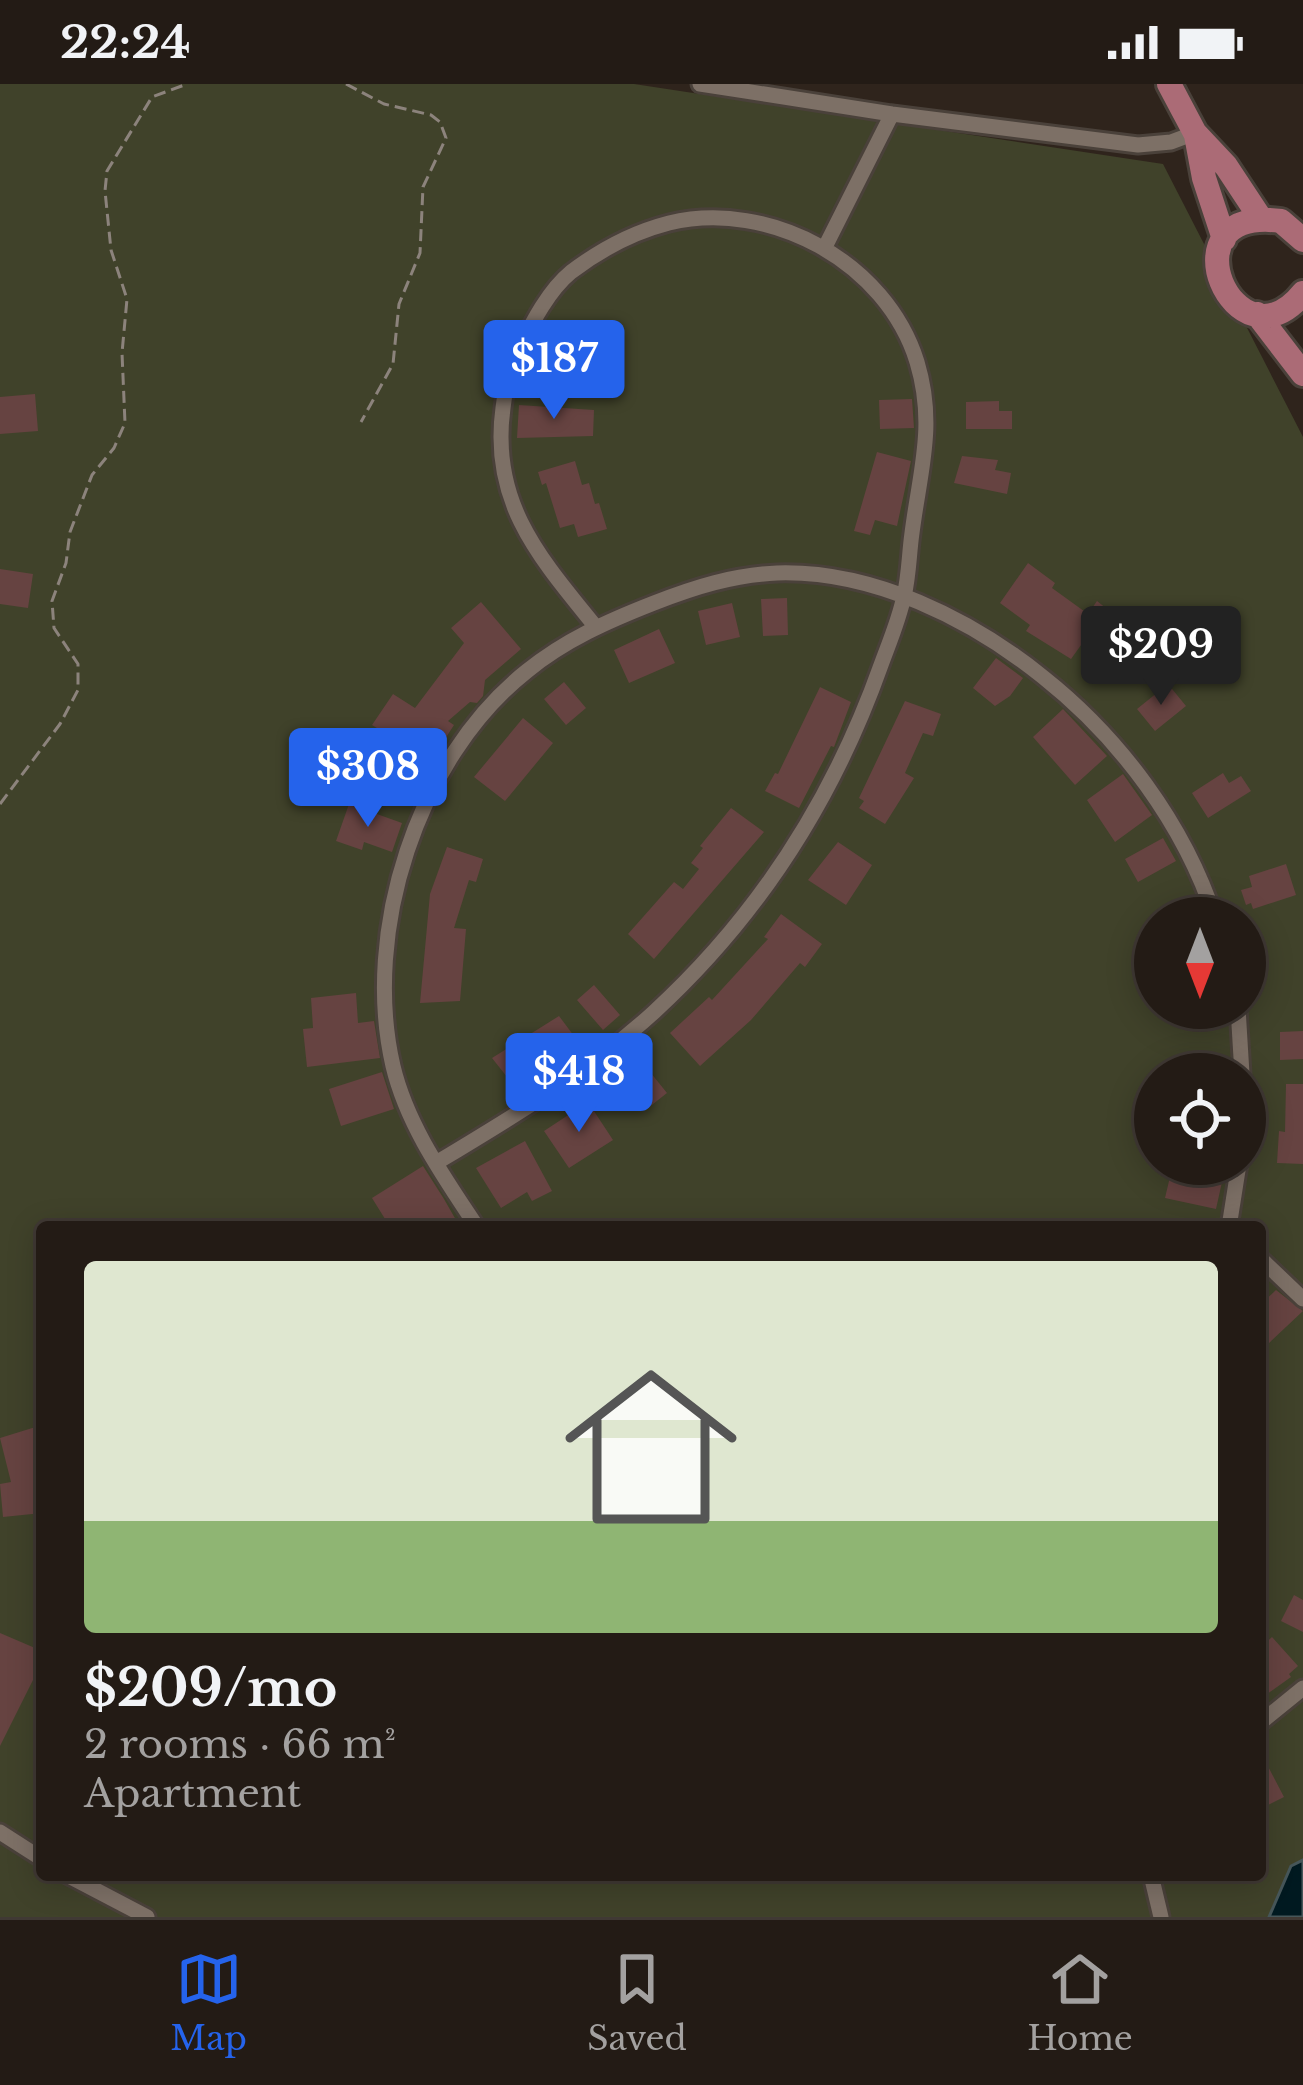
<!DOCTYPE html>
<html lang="en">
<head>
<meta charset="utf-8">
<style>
	:root { --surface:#231b15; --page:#2f2822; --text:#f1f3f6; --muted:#a3a1a0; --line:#403934; --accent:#2563eb }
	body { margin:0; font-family:"Libre Baskerville",serif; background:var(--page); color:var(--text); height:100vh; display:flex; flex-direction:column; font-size:45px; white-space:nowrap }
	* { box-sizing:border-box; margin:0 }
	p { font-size:39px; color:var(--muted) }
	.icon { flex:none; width:66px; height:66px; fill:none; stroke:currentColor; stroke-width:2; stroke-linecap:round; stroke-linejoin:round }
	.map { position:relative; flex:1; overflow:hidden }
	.drawer { position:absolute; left:36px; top:1137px; width:1230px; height:660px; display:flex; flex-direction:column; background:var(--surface); border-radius:12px; box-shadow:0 6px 30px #0003,0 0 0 3px var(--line) }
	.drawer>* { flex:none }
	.needle { width:78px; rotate:180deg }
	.controls { position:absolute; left:1134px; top:813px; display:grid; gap:24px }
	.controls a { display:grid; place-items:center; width:132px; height:132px; border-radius:50%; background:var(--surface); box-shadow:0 6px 30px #0003,0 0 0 3px var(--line); font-size:60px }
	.price { position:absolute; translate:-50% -102px; padding:0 27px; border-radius:12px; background:var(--accent); color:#fff; font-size:39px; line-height:78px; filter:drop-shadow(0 3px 6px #0008) }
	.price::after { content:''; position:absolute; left:50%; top:72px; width:36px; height:27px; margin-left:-18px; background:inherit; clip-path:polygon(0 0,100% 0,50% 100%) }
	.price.active { background:#222; color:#fff }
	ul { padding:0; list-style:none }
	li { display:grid; align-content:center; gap:24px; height:636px; padding:0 48px }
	li span { display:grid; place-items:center; height:372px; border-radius:12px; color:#555 }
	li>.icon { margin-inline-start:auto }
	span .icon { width:216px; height:216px; fill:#fffc; stroke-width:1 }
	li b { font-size:51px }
	.status { display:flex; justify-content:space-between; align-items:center; height:84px; padding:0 60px; background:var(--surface); direction:ltr }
	.status svg { height:33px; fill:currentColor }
	.dock { display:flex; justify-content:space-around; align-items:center; height:168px; border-top:3px solid var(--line); background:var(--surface); font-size:33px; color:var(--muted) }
	.dock a { display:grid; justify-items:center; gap:6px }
	.dock .active { color:var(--accent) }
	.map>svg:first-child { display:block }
	.green { fill:#40422a; fill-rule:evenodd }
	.water { fill:#001920; stroke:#465659; stroke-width:3 }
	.building { fill:#664341 }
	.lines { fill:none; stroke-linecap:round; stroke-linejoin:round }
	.street-casing { stroke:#4a413a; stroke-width:21 }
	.primary-casing { stroke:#4a413a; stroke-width:30 }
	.path { stroke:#8c837c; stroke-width:3; stroke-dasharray:12 6; stroke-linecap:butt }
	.street { stroke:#7d7066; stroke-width:15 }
	.primary { stroke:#ab6b76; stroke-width:24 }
</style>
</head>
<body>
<div class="status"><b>22:24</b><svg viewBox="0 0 49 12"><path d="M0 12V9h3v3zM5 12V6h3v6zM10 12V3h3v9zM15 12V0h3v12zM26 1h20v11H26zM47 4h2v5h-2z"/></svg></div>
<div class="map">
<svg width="1303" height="1833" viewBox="0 0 1303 1833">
	<rect width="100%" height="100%" fill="#2f241c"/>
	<path class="green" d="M0 0H634L1163 80 1303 353V1833H0ZM1155 834H1245V924H1155ZM1155 990H1245V1080H1155ZM42 1143H1260V1791H42Z"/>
	<path class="water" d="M1303 1776V1833H1269L1291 1782Z"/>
	<path class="building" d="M35 310 38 347 0 350V313Z
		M912 315 914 344 880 345 879 316Z
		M999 317V327H1012V345H966V318Z
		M519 321 594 326 593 352 517 354Z
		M877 368 911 377 897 442 875 436 870 451 854 447Z
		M962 372 998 376 995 386 1011 389 1007 410 954 399Z
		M575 377 582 401 589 399 595 420 599 419 607 445 578 453 574 440 560 444 546 399 542 401 538 388Z
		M1028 479 1055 499 1052 504 1088 530 1097 517 1107 525 1071 575 1026 547 1030 541 1000 519Z
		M0 485 33 490 28 524 0 520Z
		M787 514 788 551 763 552 761 515Z
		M481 518 521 565 485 596 483 612 477 619 470 618 448 637 454 641 404 719 360 695 385 649 372 641 393 610 415 624 464 559 451 544Z
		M732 519 740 553 706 561 698 527Z
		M659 545 675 579 629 599 614 566Z
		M996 574 1023 594 1010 612 995 622 973 604Z
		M564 598 586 624 566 641 544 615Z
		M1168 600 1186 622 1155 647 1137 625Z
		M820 603 851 618 834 663 831 662 799 724 765 707 775 689 778 690Z
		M905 617 941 630 933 652 923 649 905 689 914 694 885 740 859 724 864 717 859 714Z
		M1063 625 1107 672 1075 701 1033 653Z
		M523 634 553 659 505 717 474 693Z
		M1223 689 1229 699 1241 692 1251 707 1208 734 1192 709Z
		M1123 690 1152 731 1115 758 1087 716Z
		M349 720 402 739 392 768 364 758 362 766 336 757Z
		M731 724 764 748 654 875 628 850 674 798 683 805 699 785 691 779 703 764 700 762Z
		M1163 754 1176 777 1138 798 1125 775Z
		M838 758 872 781 846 821 808 796Z
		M447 763 483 775 476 798 469 796 454 844 466 845 460 917 420 919 430 810Z
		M1286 780 1296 811 1253 825 1251 819 1246 821 1241 806 1252 803 1249 792Z
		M781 830 822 860 805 883 800 879 751 936 700 982 670 949 709 913 712 916 768 855 764 853Z
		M594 901 620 931 603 946 577 916Z
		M356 909 358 939 374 937 380 974 307 983 303 945 313 944 311 914Z
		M559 932 583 964 518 1007 492 974Z
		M1303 947V975L1280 976V948Z
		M1184 977 1229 978 1230 990H1183Z
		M642 978 667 1009 648 1024 623 993Z
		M382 988 394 1025 341 1042 329 1005Z
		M1286 1000H1303V1080L1277 1079 1279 1047 1285 1048Z
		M588 1018 613 1056 569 1084 544 1047Z
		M525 1057 552 1107 532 1117 527 1108 501 1124 476 1084Z
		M1173 1080H1226L1216 1125 1165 1114Z
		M423 1082 444 1115 460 1143H390L372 1114Z
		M1276 1206 1303 1227 1268 1260 1260 1252V1221Z
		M42 1341V1429L3 1433 0 1400 11 1398 0 1354Z
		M1294 1511 1303 1516V1548L1281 1537Z
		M0 1549 42 1567V1578L0 1662Z
		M1272 1553 1298 1582 1289 1590 1291 1593 1260 1615V1564Z
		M1260 1667 1284 1713 1260 1725Z"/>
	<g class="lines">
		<defs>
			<path id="street" d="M700 0 892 30 1138 61 1171 58 1195 49
				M825 163 892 30
				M1238 924 1242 990
				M436 1079C511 1034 588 988 653 929 759 832 833 716 881 581 889 559 899 536 904 512 909 492 909 470 912 449 920 386 936 341 917 278 886 178 770 115 669 139 634 148 600 166 571 188 549 206 533 237 520 263 509 283 506 301 503 324 490 418 539 473 595 542
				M477 1143C444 1093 407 1041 393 982 362 848 417 674 527 587 565 556 608 537 654 519 695 503 733 491 777 489 873 486 971 535 1043 593 1120 654 1184 740 1215 834
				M1229 1143 1239 1080
				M1260 1174 1303 1215
				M1260 1639 1303 1604
				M0 1748 42 1775
				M67 1791 147 1833
				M1151 1791 1161 1833"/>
			<path id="primary" d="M1169 0 1195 49 1226 82 1261 135
				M1196 51 1204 94 1224 155
				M1303 156 1281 137C1160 121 1236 292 1303 209
				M1257 230 1303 290"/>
		</defs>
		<use href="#street" class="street-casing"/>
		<use href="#primary" class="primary-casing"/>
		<path class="path" d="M346 0 384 20 431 31 440 38 446 54 423 103 420 169 399 220 393 280 361 338
			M0 720 60 640 78 606V580L54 544 52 517 66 479 70 448 92 391 114 364 125 339 122 269 127 215 111 166 105 107 107 87 152 13 187 0"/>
		<use href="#street" class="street"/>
		<use href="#primary" class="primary"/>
	</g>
</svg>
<div class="controls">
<a><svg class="needle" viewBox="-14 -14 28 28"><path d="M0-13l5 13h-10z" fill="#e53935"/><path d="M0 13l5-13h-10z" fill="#a3a1a0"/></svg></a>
<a><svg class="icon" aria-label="locate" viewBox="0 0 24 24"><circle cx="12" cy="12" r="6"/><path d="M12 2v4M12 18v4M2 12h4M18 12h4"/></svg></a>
</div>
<b class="price" style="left:554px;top:338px">$187</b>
<b class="price active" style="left:1161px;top:624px">$209</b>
<b class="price" style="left:368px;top:746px">$308</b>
<b class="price" style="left:579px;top:1051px">$418</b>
<section class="drawer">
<ul>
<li><span style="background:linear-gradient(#dfe7d0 70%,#8fb573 0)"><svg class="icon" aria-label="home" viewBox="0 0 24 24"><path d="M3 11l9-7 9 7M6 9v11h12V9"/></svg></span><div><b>$209/mo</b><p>2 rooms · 66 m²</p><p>Apartment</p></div></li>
</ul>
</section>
</div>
<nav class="dock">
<a class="active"><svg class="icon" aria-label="map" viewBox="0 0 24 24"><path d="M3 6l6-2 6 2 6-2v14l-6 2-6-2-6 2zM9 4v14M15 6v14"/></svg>Map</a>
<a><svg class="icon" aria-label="saved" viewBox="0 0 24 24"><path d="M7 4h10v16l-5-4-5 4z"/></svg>Saved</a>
<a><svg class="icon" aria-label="home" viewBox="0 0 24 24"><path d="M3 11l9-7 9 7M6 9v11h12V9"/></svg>Home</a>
</nav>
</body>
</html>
